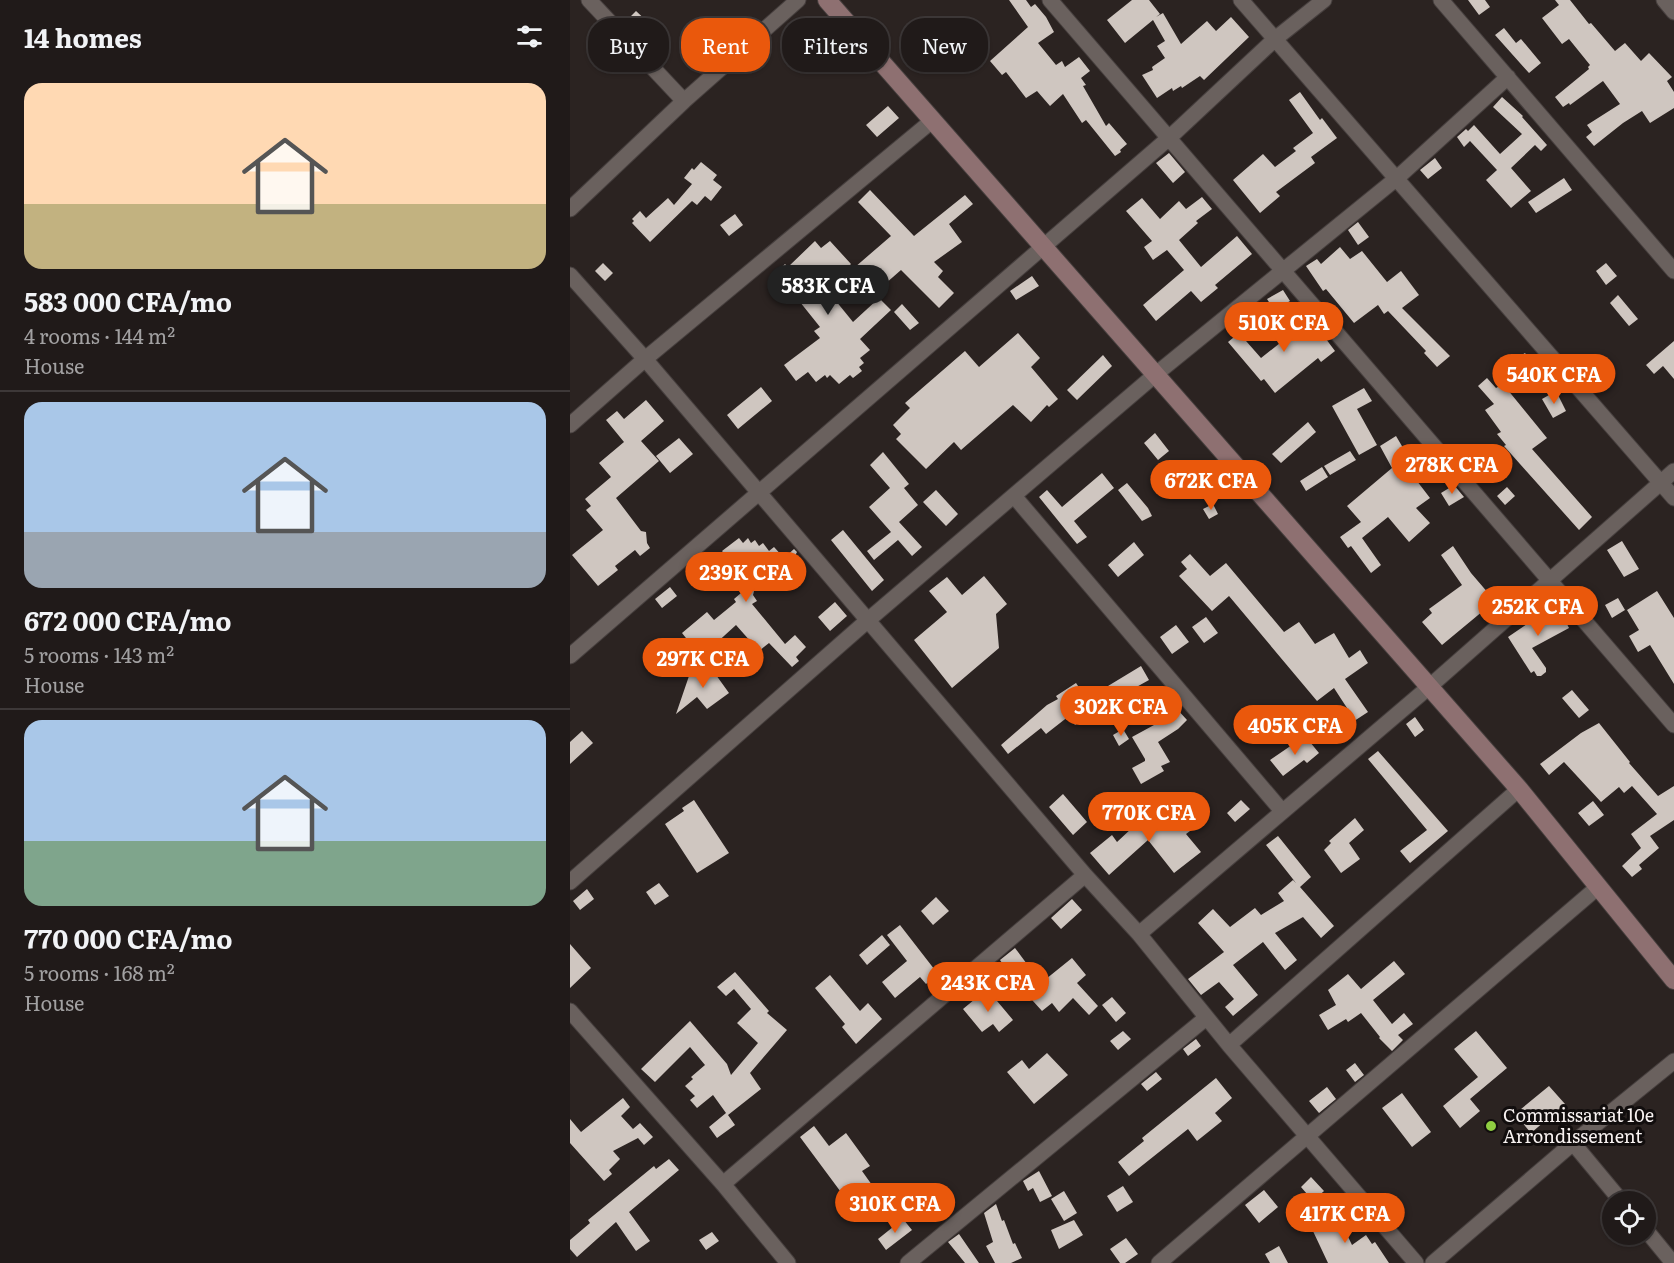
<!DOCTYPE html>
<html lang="en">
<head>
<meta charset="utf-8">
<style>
	:root { --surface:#201a19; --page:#2d2726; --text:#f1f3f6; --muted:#a2a1a2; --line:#3d3838; --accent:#ea580c }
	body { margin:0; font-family:Literata,serif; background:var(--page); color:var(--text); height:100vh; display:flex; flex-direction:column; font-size:22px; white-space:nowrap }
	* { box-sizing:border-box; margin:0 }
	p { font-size:20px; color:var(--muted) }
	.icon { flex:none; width:33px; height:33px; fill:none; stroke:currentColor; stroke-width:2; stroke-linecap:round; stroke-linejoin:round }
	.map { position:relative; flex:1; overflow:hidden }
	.panel { display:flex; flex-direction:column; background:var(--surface); width:570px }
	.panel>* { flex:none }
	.hud { position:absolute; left:18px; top:18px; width:570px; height:54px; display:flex; gap:12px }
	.fabs { position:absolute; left:1032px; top:1191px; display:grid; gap:12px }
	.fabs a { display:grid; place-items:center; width:54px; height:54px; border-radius:50%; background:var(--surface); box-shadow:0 2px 4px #0004,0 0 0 2px var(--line); font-size:30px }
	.price { position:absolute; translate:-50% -51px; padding:0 14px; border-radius:21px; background:var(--accent); color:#fff; font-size:20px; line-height:39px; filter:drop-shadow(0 2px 3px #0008) }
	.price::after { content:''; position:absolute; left:50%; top:36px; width:18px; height:14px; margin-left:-9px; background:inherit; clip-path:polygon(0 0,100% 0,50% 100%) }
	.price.active { background:#222; color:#fff }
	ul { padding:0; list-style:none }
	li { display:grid; align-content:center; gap:12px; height:318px; padding:0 24px }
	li+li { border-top:2px solid var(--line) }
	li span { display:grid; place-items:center; height:186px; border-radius:18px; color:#555 }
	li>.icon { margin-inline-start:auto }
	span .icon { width:108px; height:108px; fill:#fffc; stroke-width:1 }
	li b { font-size:26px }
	h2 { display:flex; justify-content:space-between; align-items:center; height:72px; padding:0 24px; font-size:26px }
	.tag { padding:0 21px; border-radius:24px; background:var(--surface); box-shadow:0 2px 4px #0004,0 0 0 2px var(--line); font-size:21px; line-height:54px }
	.tag.active { background:var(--accent); color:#fff }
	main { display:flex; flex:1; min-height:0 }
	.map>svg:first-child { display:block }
	.building { fill:#cfc6c0 }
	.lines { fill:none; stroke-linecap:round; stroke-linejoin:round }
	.street-casing { stroke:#463f3e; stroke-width:17 }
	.secondary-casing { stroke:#463f3e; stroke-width:20 }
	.street { stroke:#6a615e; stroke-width:15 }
	.secondary { stroke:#8e7071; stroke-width:18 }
	.poi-dot { fill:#8fcd41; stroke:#110d0d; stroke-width:2 }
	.labels { text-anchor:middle; stroke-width:6; stroke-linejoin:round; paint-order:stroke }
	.poi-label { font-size:18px; fill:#f8f2f1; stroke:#110d0d; text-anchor:start }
</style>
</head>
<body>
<main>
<section class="panel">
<h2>14 homes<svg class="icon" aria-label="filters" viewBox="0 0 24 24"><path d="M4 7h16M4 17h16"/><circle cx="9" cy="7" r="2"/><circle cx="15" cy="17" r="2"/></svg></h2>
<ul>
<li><span style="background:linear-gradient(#ffd9b3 65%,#c2b280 0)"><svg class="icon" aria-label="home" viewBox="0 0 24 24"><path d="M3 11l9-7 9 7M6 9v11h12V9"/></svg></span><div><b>583 000 CFA/mo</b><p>4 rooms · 144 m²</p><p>House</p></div></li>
<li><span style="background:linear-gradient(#a9c7e8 70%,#9aa5b1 0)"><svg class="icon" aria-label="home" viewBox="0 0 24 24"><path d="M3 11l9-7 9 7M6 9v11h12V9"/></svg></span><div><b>672 000 CFA/mo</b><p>5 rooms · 143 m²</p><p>House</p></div></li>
<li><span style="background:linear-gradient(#a9c7e8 65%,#7fa58c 0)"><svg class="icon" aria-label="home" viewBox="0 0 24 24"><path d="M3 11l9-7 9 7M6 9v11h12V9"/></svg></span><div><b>770 000 CFA/mo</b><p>5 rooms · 168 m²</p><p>House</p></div></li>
</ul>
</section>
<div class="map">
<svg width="1104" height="1263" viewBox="0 0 1104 1263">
	<rect width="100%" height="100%" fill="#2b2321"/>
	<path class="building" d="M439 0H456L461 7 465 4 476 17 484 32 468 43 486 65 492 61 495 67 509 57 520 71 511 78 516 85 513 86 536 126 539 123 557 144 550 150 551 152 545 156 516 120 512 123 493 94 480 106 467 91 456 98 436 72 432 75 420 61 458 27Z
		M562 0H579L590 14 586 17 593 13 611 44 637 21 646 31 661 17 679 37 634 80 630 76 612 88 611 86 603 91 602 88 587 98 572 75 583 70 582 67 595 58 587 46 595 41 583 20 555 43 537 20Z
		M898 0H915L920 7 909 15Z
		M985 0H1000L1019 24 1021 23 1045 51 1055 43 1071 61 1079 53 1102 77 1097 81 1104 92V108L1080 123 1072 111 1053 123 1024 146 1016 137 1022 132 1017 125 1050 104 1033 81 1000 105 999 103 993 107 985 97 1019 69 1018 67 1020 65 999 39 992 44 972 18 989 5Z
		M66 11 81 25 72 34 57 20Z
		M934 28 946 43 951 39 971 63 959 73 925 35Z
		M730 92 750 120 752 118 767 138 741 157 745 163 706 192 710 196 690 213 663 180 693 154 705 167 726 151 723 148 743 133 719 100Z
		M932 97 953 116 952 117 977 145 971 151 965 145 941 168 961 191 941 208 916 180 927 170 900 141 894 147 887 137 896 129 898 131 904 125 930 154 952 134 923 107Z
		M318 106 329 118 307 137 296 125Z
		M599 153 615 172 603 183 586 163Z
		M865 158 872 168 858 179 850 170Z
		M131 162 147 175 143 180 152 187 141 201 135 196 127 205 122 201 80 242 62 223 64 221 62 219 70 211 76 218 98 198 104 205 122 184 114 178 122 168 124 170Z
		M994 178 1002 190 966 213 958 202Z
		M300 190 344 236 395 195 403 204 379 224 392 242 364 262 373 271 368 277 384 293 369 308 331 270 307 291 296 279 288 286 277 274 321 236 288 202Z
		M632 197 642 209 626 221 628 223 609 240 631 267 667 236 682 254 645 285 648 288 631 302 621 291 586 321 573 305 614 270 597 250 583 260 574 247 582 241 556 211 572 198 590 219 609 201 616 209Z
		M165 214 173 225 159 236 150 225Z
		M788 222 799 237 788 245 778 230Z
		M245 241 251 248 260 241 281 264 257 290 283 322 309 298 321 310 290 339 300 350 290 358 294 363 289 367 292 371 283 378 280 375 269 384 260 375 257 378 255 375 246 382 238 372 226 381 214 365 250 338 244 331 250 327 206 272 215 264 218 267Z
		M770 247 780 259 792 251 817 282 831 271 849 295 832 308 880 356 867 367 854 353 856 351 818 311 814 314 808 305 784 323 756 289 753 291 736 266 747 259 751 264Z
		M33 263 43 273 35 281 25 271Z
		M1036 263 1047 276 1036 285 1026 271Z
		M462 276 469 286 446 300 440 291Z
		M713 290 720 301 704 310 697 299Z
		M1048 295 1068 319 1059 326 1040 303Z
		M332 304 349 323 340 330 324 312Z
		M710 315 722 334 739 322 750 337 753 335 765 351 751 362 748 358 705 393 694 379 691 381 658 342 669 333 691 358 710 343 696 324Z
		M448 333 470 358 461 367 488 399 479 407 477 405 461 422 443 405 391 450 384 442 356 469 326 439 331 434 323 425 340 408 335 403 395 351 409 367Z
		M1104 341V379L1093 366 1084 374 1076 365Z
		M955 353 968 372 957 380 944 360Z
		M533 355 542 366 507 400 497 390Z
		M917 378 926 388 933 384 977 438 962 449 1022 517 1009 530 934 446 936 445 927 434 931 432 915 410 924 404 908 386Z
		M191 387 202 401 168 429 157 415Z
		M794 388 802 401 787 409 807 445 789 455 762 406Z
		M986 391 996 411 983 418 972 399Z
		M76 400 94 421 71 441 89 461 46 498 71 531 76 532 77 543 80 548 70 556 65 550 45 566 48 570 28 586 2 555 33 530 16 510 21 506 15 499 41 477 29 463 54 442 36 420 47 411 54 419Z
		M738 422 746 432 711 463 702 454Z
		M585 433 599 451 588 460 574 443Z
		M826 436 842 463 841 465 837 468 860 498 846 508 860 523 839 542 818 517 792 538 811 565 801 573 781 546 778 548 770 537 791 522 777 506 822 468 810 446Z
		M109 438 123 454 100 473 86 456Z
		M780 451 786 460 760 475 754 466Z
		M313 452 339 484 334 488 348 505 329 522 352 547 342 556 328 540 304 560 297 551 321 532 299 507 320 488 300 465Z
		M752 467 758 477 736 491 730 481Z
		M532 473 544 488 504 521 517 537 507 544 469 497 477 490 492 507Z
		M557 483 578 508 582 516 572 521 548 490Z
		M884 485 894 497 879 506 871 493Z
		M937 487 945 496 935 505 927 496Z
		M366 490 388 514 376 526 353 502Z
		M643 504 648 514 639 519 633 509Z
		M273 530 314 580 302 591 261 540Z
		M169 538 173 543 178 538 181 543 185 540 189 546 193 543 199 551 204 547 214 558 224 549 227 552 214 577 211 573 207 576 201 568 179 585 187 580 183 595 187 601 182 604 215 644 225 635 236 647 226 657 229 661 222 667 199 643 189 651 166 625 131 657 112 633 137 612 144 620 166 602 164 599 171 593 153 569 156 567 151 561 156 556 152 551Z
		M1052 541 1069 569 1054 577 1037 550Z
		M564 542 574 555 548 577 538 565Z
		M883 546 901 573 925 601 872 645 852 622 862 613 859 609 892 585 871 555Z
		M620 554 640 576 656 563 714 632 729 622 745 644 764 633 779 658 790 650 798 663 775 679 798 712 775 727 766 715 777 708 764 688 747 701 659 596 642 611 609 576 617 569 611 562Z
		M414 576 437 604 426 614 429 648 382 688 344 640 377 612 359 591 377 577 392 595Z
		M100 587 107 596 92 608 85 599Z
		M1087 591 1104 618V684L1080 645 1068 652 1059 636 1069 630 1057 610Z
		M1048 598 1055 610 1042 618 1035 605Z
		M265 602 277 616 260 631 248 617Z
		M981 604 988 616 992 614 999 628 962 648 976 668V672L971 676H967L964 671 961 673 938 637 960 622 958 619Z
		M636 617 648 633 634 643 622 627Z
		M606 625 619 642 602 654 590 637Z
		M134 666 141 668 159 693 137 709 127 697 106 714 119 676Z
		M571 666 579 680 545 699 538 686Z
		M506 683 525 711 505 725 499 716 476 734 471 728 438 754 431 745 477 705 488 699 486 696Z
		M1002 690 1019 710 1009 718 992 698Z
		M606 708 617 720 608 729 588 742 600 762 591 766 594 771 571 784 562 768 575 761V759L562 737 584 725 582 722 593 715 595 718Z
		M845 717 854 730 845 737 836 724Z
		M1029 723 1060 762 1059 763 1088 796 1104 786V820L1080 836 1089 848 1069 865 1072 869 1062 877 1052 866 1071 848 1061 834 1087 814 1062 786 1054 793 1049 787 1031 802 994 762 979 775 970 764 1011 733Z
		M553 729 559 739 549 746 543 735Z
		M12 731 23 743 0 764V742Z
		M735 736 749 753 737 763 734 760 713 776 700 760Z
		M808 751 878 831 840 863 830 851 857 830 798 759Z
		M493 794 517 822 503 835 479 807Z
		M124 800 159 853 127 873 95 824 114 811 112 808Z
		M671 800 680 809 665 822 657 813Z
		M1023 801 1034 815 1019 826 1008 813Z
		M583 803 602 828 611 820 620 831 616 834 631 852 604 873 578 840 539 875 520 853 542 835 547 842 577 814 574 810Z
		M785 818 794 830 779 843 790 859 771 873 754 850 761 843 759 841Z
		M708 836 741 877 730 887 764 926 751 938 733 917 705 933 727 960 715 970 693 942 663 965 688 995 663 1016 655 1007 664 999 649 982 631 995 618 979 654 952 628 923 643 909 660 927 685 908 691 915 714 901 708 893 723 880 726 883 696 845Z
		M89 883 99 896 85 905 76 892Z
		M17 889 24 899 10 910 3 901Z
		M366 897 379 911 363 925 351 911Z
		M502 899 512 910 491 929 481 918Z
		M330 925 368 974 356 984 350 977 325 998 312 982 337 961 317 935Z
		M312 935 320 945 297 965 289 955Z
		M0 944 21 968 0 988Z
		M445 948 471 983 502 958 516 975 507 983 528 1006 519 1015 503 998 489 1012 482 1003 472 1011 444 980 430 960Z
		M824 961 835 974 803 1000 822 1024 834 1013 843 1024 828 1035 833 1040 822 1051 809 1038 810 1037 791 1013 778 1022 776 1019 758 1030 749 1015 766 1005 758 990 778 974 791 989Z
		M165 972 199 1011 197 1013 217 1030 180 1073 191 1089 158 1115 165 1125 147 1138 139 1127 156 1113 143 1095 127 1108 120 1100 125 1096 115 1086 123 1079 121 1077 135 1065 120 1047 85 1082 71 1069 120 1021 157 1064 161 1075 188 1043 167 1023 181 1009 164 989 156 996 147 987Z
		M260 975 290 1011 298 1003 312 1019 286 1044 272 1027 275 1024 245 988Z
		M417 989 443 1020 429 1032 423 1024 412 1032 393 1009Z
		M542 997 556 1013 546 1022 532 1005Z
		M553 1031 561 1039 548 1050 540 1041Z
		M906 1031 937 1068 900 1099 910 1111 890 1128 873 1106 908 1077 884 1049Z
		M626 1039 631 1046 618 1056 613 1049Z
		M477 1053 498 1075 464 1104 437 1072 452 1060 459 1069Z
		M785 1063 794 1075 785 1082 776 1070Z
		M586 1072 592 1079 577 1091 571 1084Z
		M646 1078 662 1098 645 1113 652 1121 627 1141 618 1129 559 1176 548 1162 574 1141 572 1138Z
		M979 1086 995 1104 961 1133 945 1114Z
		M757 1087 766 1099 749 1113 739 1101Z
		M832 1093 861 1132 842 1147 812 1108Z
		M53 1098 60 1107 51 1116 63 1129 70 1123 83 1137 74 1145 68 1138 43 1151 50 1159 39 1170 42 1174 34 1181 0 1143V1119L11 1132Z
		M244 1126 259 1146 276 1133 300 1166 292 1171 302 1185 279 1203 230 1137Z
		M99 1159 109 1170 59 1212 80 1241 66 1251 46 1222 7 1257 0 1249V1240L20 1223 18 1220 84 1166 86 1169Z
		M469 1171 482 1196 470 1202 463 1188 458 1191 453 1181Z
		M741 1177 754 1191 743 1201 731 1187Z
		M553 1186 563 1202 547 1212 537 1196Z
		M694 1190 708 1207 689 1223 675 1205Z
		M494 1191 507 1213 494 1221 481 1199Z
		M426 1204 432 1221 434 1220 443 1244 445 1243 452 1258 441 1263H425L416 1246 423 1242 414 1213Z
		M767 1214 782 1245 796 1235 802 1244 805 1242 819 1263H758L742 1229V1225Z
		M333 1219 342 1230 316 1250 308 1239Z
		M504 1220 513 1235 489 1249 481 1230Z
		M142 1232 149 1241 136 1250 129 1240Z
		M389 1234 409 1263H395L378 1242Z
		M556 1238 568 1254 555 1263H550L540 1249Z
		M709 1246 718 1263H700L695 1254Z"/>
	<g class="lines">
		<defs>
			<path id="street" d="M19 0 114 101
				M480 0 1104 725
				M671 0 1104 498
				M871 0 1104 271
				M1094 0 1104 12
				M0 209 114 101 228 0
				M0 275 75 359 515 875 569 934 859 687 1104 471
				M0 425 75 359 363 120
				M444 496 712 811
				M0 656 599 138 705 39 754 0
				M0 882 297 621 586 374 827 178 938 77
				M569 934 659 1045 846 1263
				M0 1011 153 1184 218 1263
				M659 1045 949 789
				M1003 1143 1052 1202
				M153 1184 515 875
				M1076 1230 1103 1263
				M338 1263 636 1018
				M589 1263 1028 887
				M863 1263 1003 1143 1104 1061"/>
			<path id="secondary" d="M257 0 949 789 1104 980"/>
		</defs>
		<use href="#street" class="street-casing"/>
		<use href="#secondary" class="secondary-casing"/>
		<use href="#street" class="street"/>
		<use href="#secondary" class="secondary"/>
	</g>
	<circle class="poi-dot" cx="921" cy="1126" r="6"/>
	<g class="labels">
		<g class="poi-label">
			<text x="933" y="1122">Commissariat 10e<tspan x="933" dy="21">Arrondissement</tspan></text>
		</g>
	</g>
</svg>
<div class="fabs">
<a><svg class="icon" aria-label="locate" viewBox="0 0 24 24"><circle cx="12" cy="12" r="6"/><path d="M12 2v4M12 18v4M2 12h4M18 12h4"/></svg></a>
</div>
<b class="price active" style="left:258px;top:316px">583K CFA</b>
<b class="price" style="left:714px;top:353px">510K CFA</b>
<b class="price" style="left:984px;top:405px">540K CFA</b>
<b class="price" style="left:882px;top:495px">278K CFA</b>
<b class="price" style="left:641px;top:511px">672K CFA</b>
<b class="price" style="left:176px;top:603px">239K CFA</b>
<b class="price" style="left:968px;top:637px">252K CFA</b>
<b class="price" style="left:133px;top:689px">297K CFA</b>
<b class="price" style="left:551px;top:737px">302K CFA</b>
<b class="price" style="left:725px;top:756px">405K CFA</b>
<b class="price" style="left:579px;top:843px">770K CFA</b>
<b class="price" style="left:418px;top:1013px">243K CFA</b>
<b class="price" style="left:325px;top:1234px">310K CFA</b>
<b class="price" style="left:775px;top:1244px">417K CFA</b>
<div class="hud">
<a class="tag">Buy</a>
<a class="tag active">Rent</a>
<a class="tag">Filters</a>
<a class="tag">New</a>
</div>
</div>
</main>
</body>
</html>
